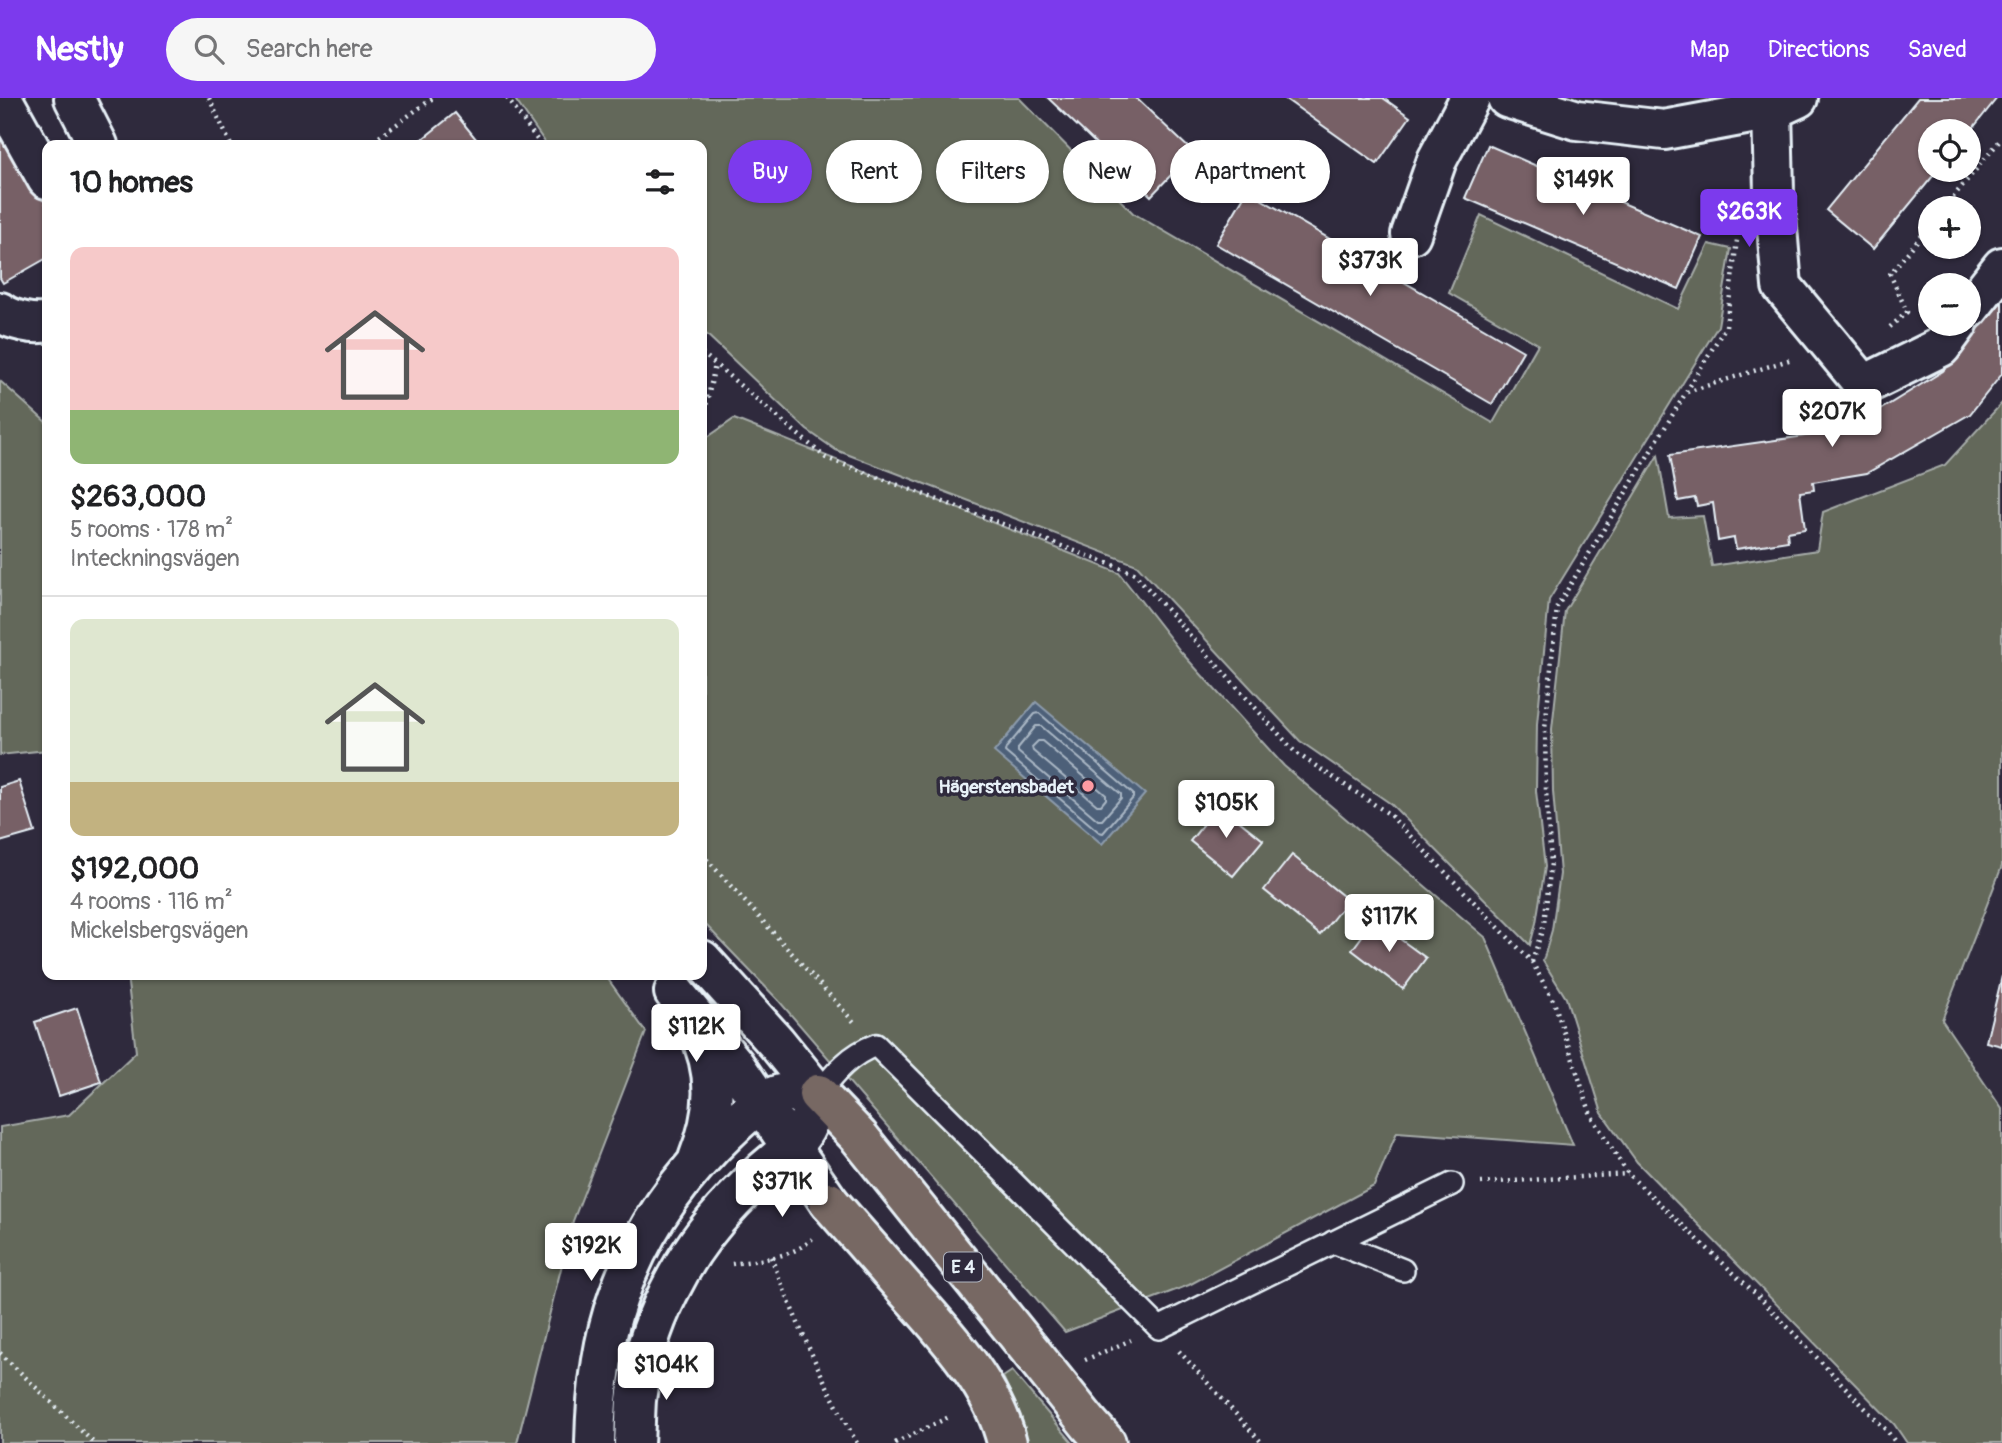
<!DOCTYPE html>
<html lang="en">
<head>
<meta charset="utf-8">
<style>
	:root { --surface:#fff; --page:#f6f6f6; --text:#202124; --muted:#757577; --line:#e0e0e0; --accent:#7c3aed }
	body { margin:0; font-family:Pangolin,sans-serif; background:var(--page); color:var(--text); height:100vh; display:flex; flex-direction:column; font-size:26px; white-space:nowrap }
	* { box-sizing:border-box; margin:0 }
	p { font-size:23px; color:var(--muted) }
	.icon { flex:none; width:38px; height:38px; fill:none; stroke:currentColor; stroke-width:2; stroke-linecap:round; stroke-linejoin:round }
	.map { position:relative; flex:1; overflow:hidden }
	.sheet { position:absolute; left:42px; top:42px; width:665px; height:840px; display:flex; flex-direction:column; background:var(--surface); border-radius:14px; box-shadow:0 2px 5px #0004 }
	.sheet>* { flex:none }
	.hud { position:absolute; left:728px; top:42px; width:665px; height:63px; display:flex; gap:14px }
	.controls { position:absolute; left:1918px; top:21px; display:grid; gap:14px }
	.controls a { display:grid; place-items:center; width:63px; height:63px; border-radius:50%; background:var(--surface); box-shadow:0 2px 5px #0004; font-size:35px }
	.price { position:absolute; translate:-50% -60px; padding:0 16px; border-radius:7px; background:#fff; color:#222; font-size:23px; line-height:46px; filter:drop-shadow(0 2px 4px #0008) }
	.price::after { content:''; position:absolute; left:50%; top:42px; width:21px; height:16px; margin-left:-10px; background:inherit; clip-path:polygon(0 0,100% 0,50% 100%) }
	.price.active { background:var(--accent); color:#fff }
	ul { padding:0; list-style:none }
	li { display:grid; align-content:center; gap:14px; height:371px; padding:0 28px }
	li+li { border-top:2px solid var(--line) }
	li span { display:grid; place-items:center; height:217px; border-radius:14px; color:#555 }
	li>.icon { margin-inline-start:auto }
	span .icon { width:126px; height:126px; fill:#fffc; stroke-width:1 }
	li b { font-size:30px }
	h2 { display:flex; justify-content:space-between; align-items:center; height:84px; padding:0 28px; font-size:30px }
	.chip { padding:0 24px; border-radius:32px; background:var(--surface); box-shadow:0 2px 5px #0004; font-size:24px; line-height:63px }
	.chip.active { background:var(--accent); color:#fff }
	header { display:flex; align-items:center; gap:42px; box-sizing:border-box; height:98px; padding:0 35px; background:var(--accent); color:#fff }
	header strong { font-size:33px }
	nav { display:flex; gap:38px; margin-inline-start:auto; font-size:24px }
	.search { width:490px; height:63px; background:var(--page); display:flex; align-items:center; gap:18px; box-sizing:border-box; padding:0 24px; border-radius:38px; color:var(--muted); font-size:26px }
	.map>svg:first-child { display:block }
	.green { fill:#64685a; stroke:#a6aca9; stroke-width:2 }
	.water { fill:#4e6179; stroke:#8c9bac; stroke-width:2 }
	.lines { fill:none; stroke-linecap:round; stroke-linejoin:round }
	.shore { stroke:#aab7c5; stroke-width:2 }
	.building { fill:#776066; stroke:#e8f1f8; stroke-width:2 }
	.lane-casing { stroke:#e8f1f8; stroke-width:26 }
	.street-casing { stroke:#e8f1f8; stroke-width:44 }
	.secondary-casing { stroke:#e8f1f8; stroke-width:44 }
	.highway-casing { stroke:#e8f1f8; stroke-width:44 }
	.path { stroke:#e8f1f8; stroke-width:4.5; stroke-dasharray:2 5; stroke-linecap:butt }
	.lane { stroke:#2f2a3d; stroke-width:21 }
	.street { stroke:#2f2a3d; stroke-width:38 }
	.secondary { stroke:#2f2a3d; stroke-width:38 }
	.highway { stroke:#776864; stroke-width:38 }
	.poi-dot { fill:#ff9aa2; stroke:#2f2a3d; stroke-width:2.5 }
	.labels { text-anchor:middle; stroke-width:7; stroke-linejoin:round; paint-order:stroke }
	.shield { fill:#2f2a3d; stroke:#b0b5c0; stroke-width:2 }
	.shield-label { font-size:18px; font-weight:bold; fill:#e8f1f8 }
	.poi-label { font-size:19px; font-weight:bold; fill:#e8f1f8; stroke:#2f2a3d; text-anchor:end }
</style>
</head>
<body>
<header>
<strong>Nestly</strong>
<div class="search"><svg class="icon" aria-label="search" viewBox="0 0 24 24"><circle cx="10" cy="10" r="6"/><path d="M15 15l6 6"/></svg>Search here</div>
<nav><a>Map</a><a>Directions</a><a>Saved</a></nav>
</header>
<div class="map">
<svg width="2002" height="1345" viewBox="0 0 2002 1345">
	<rect width="100%" height="100%" fill="#2f2a3d"/>
	<filter id="ink" filterUnits="userSpaceOnUse"><feTurbulence type="fractalNoise" baseFrequency=".0143" numOctaves="2"/><feDisplacementMap in="SourceGraphic" scale="14" xChannelSelector="R" yChannelSelector="G"/><feConvolveMatrix kernelMatrix="1 2 1 2 8 2 1 2 1" color-interpolation-filters="sRGB"/></filter>
	<g filter="url(#ink)">
		<path class="green" d="M514 0H1019L1133 115 1493 325 1538 246 1449 195 1481 117 1678 211 1709 146 1731 151 1718 228 1549 502 1537 626 1536 693 1545 769 1536 825 1530 847 1391 706 1300 643 1137 467 836 352 807 332 702 232V47H547Z
			M0 283 47 325V652L0 657Z
			M2002 305V768L1942 922 2002 1011V1345H1907L1894 1326 1637 1064 1602 1015 1566 900 1543 863 1552 832 1560 776 1553 693 1552 631 1565 513 1658 357 1669 420 1703 418 1712 468 1817 452 1823 414 1945 367Z
			M734 321 1119 475 1181 554 1284 668 1485 839 1573 1047 1397 1034 1374 1088 1189 1187 1065 1234 779 903 702 823V343Z
			M127 877H605L646 934 573 1123 517 1345H0V1029L69 1017 136 954Z
			M1012 1273 1073 1345H1028L1021 1318 1003 1279Z"/>
		<path class="water" d="M1036 604 1145 696 1102 746 994 654Z"/>
		<g class="lines">
			<path class="shore" d="M1039 615 1133 696V700L1103 735 1099 734 1005 654 1006 650 1035 616Z
				M1036 628H1041L1121 696V700L1102 722H1098L1018 654V650Z
				M1038 643H1042L1106 697V701L1101 707H1097L1033 653 1032 649Z"/>
		</g>
		<path class="building" d="M1048 0H1136L1193 54 1151 98Z
			M1284 0H1383L1410 19 1377 66Z
			M1918 0H1997L1969 35V33H1930V72H1938L1873 151 1826 112Z
			M455 15 481 47H415Z
			M0 24 47 108V160L3 185 0 180Z
			M1488 47 1702 139 1679 191 1465 100Z
			M1247 93 1523 253 1492 306 1216 146Z
			M2002 203V276L1970 316 1867 375 1813 384 1814 392 1800 394 1805 431 1787 434 1788 443 1736 451 1734 440 1718 443 1713 405 1697 408 1695 400 1678 403 1670 357 1847 332 1943 273Z
			M19 683 35 734 0 744V689Z
			M1219 707 1263 742 1233 778 1190 743Z
			M1292 757 1348 802 1320 837 1264 792Z
			M1374 822 1426 860 1403 891 1352 852Z
			M2002 878V948L1986 944Z
			M77 910 101 984 59 998 35 924Z"/>
		<g class="lines">
			<defs>
				<path id="lane" d="M818 996C835 975 850 956 876 947L1159 1230 1452 1086
					M1333 1144 1403 1172"/>
				<path id="street" d="M2 0 47 81
					M1507 0 1577 22 1664 32 1772 12 1798 0
					M1772 12 1774 94 1782 188 1864 287 1941 249 1958 226
					M1411 136 1437 62 1470 0
					M1969 211 2002 169
					M0 214C10 222 36 228 47 224"/>
				<path id="secondary" d="M74 0 98 47
					M702 862 776 944 818 996
					M674 894 734 966 829 1104
					M697 930C719 975 716 1016 698 1061
					M595 1345C596 1295 601 1246 618 1199 640 1135 680 1078 729 1032 743 1018 761 1001 781 996 793 993 805 994 818 996
					M634 1345C635 1331 635 1316 636 1302 645 1227 681 1157 733 1103 742 1094 750 1085 760 1076 775 1062 794 1050 805 1031 811 1020 814 1008 818 996"/>
				<path id="highway" d="M818 996 859 1039 1089 1326 1106 1345
					M829 1104C853 1131 876 1158 900 1185 940 1230 994 1286 1007 1345"/>
			</defs>
			<use href="#lane" class="lane-casing"/>
			<use href="#street" class="street-casing"/>
			<use href="#secondary" class="secondary-casing"/>
			<use href="#highway" class="highway-casing"/>
			<path class="path" d="M209 0 231 47
				M507 0 541 47
				M368 47 433 0
				M1944 110 2002 40
				M1890 229 1907 214 1890 176 1930 127
				M702 255 826 360 1134 475 1296 655 1389 716 1532 864 1554 904 1591 1017 1628 1076 1759 1199 1887 1333 1896 1345
				M1687 294 1792 261
				M702 327 715 267
				M702 756 854 924
				M1532 864 1544 826 1551 765 1546 693 1545 631 1557 509 1726 228 1737 142
				M1481 1085 1628 1076
				M771 1159C796 1223 823 1285 857 1345
				M732 1166C758 1162 792 1160 812 1141
				M1179 1253 1262 1345
				M0 1255 94 1345
				M1085 1262 1131 1242
				M895 1345 951 1318"/>
			<use href="#lane" class="lane"/>
			<use href="#street" class="street"/>
			<use href="#secondary" class="secondary"/>
			<use href="#highway" class="highway"/>
		</g>
	</g>
	<circle class="poi-dot" cx="1088" cy="688" r="7"/>
	<g class="labels">
		<rect class="shield" x="944" y="1154.5" width="38" height="29" rx="5"/>
		<g class="shield-label">
			<text x="963" y="1175">E 4</text>
		</g>
		<g class="poi-label">
			<text x="1074" y="695">Hägerstensbadet</text>
		</g>
	</g>
</svg>
<div class="controls">
<a><svg class="icon" aria-label="locate" viewBox="0 0 24 24"><circle cx="12" cy="12" r="6"/><path d="M12 2v4M12 18v4M2 12h4M18 12h4"/></svg></a>
<a>+</a>
<a>−</a>
</div>
<b class="price" style="left:1583px;top:119px">$149K</b>
<b class="price active" style="left:1749px;top:151px">$263K</b>
<b class="price" style="left:1370px;top:200px">$373K</b>
<b class="price" style="left:1832px;top:351px">$207K</b>
<b class="price" style="left:1226px;top:742px">$105K</b>
<b class="price" style="left:1389px;top:856px">$117K</b>
<b class="price" style="left:696px;top:966px">$112K</b>
<b class="price" style="left:782px;top:1121px">$371K</b>
<b class="price" style="left:591px;top:1185px">$192K</b>
<b class="price" style="left:666px;top:1304px">$104K</b>
<div class="hud">
<a class="chip active">Buy</a>
<a class="chip">Rent</a>
<a class="chip">Filters</a>
<a class="chip">New</a>
<a class="chip">Apartment</a>
</div>
<section class="sheet">
<h2>10 homes<svg class="icon" aria-label="filters" viewBox="0 0 24 24"><path d="M4 7h16M4 17h16"/><circle cx="9" cy="7" r="2"/><circle cx="15" cy="17" r="2"/></svg></h2>
<ul>
<li><span style="background:linear-gradient(#f6c9c9 75%,#8fb573 0)"><svg class="icon" aria-label="home" viewBox="0 0 24 24"><path d="M3 11l9-7 9 7M6 9v11h12V9"/></svg></span><div><b>$263,000</b><p>5 rooms · 178 m²</p><p>Inteckningsvägen</p></div></li>
<li><span style="background:linear-gradient(#dfe7d0 75%,#c2b280 0)"><svg class="icon" aria-label="home" viewBox="0 0 24 24"><path d="M3 11l9-7 9 7M6 9v11h12V9"/></svg></span><div><b>$192,000</b><p>4 rooms · 116 m²</p><p>Mickelsbergsvägen</p></div></li>
</ul>
</section>
</div>
</body>
</html>
